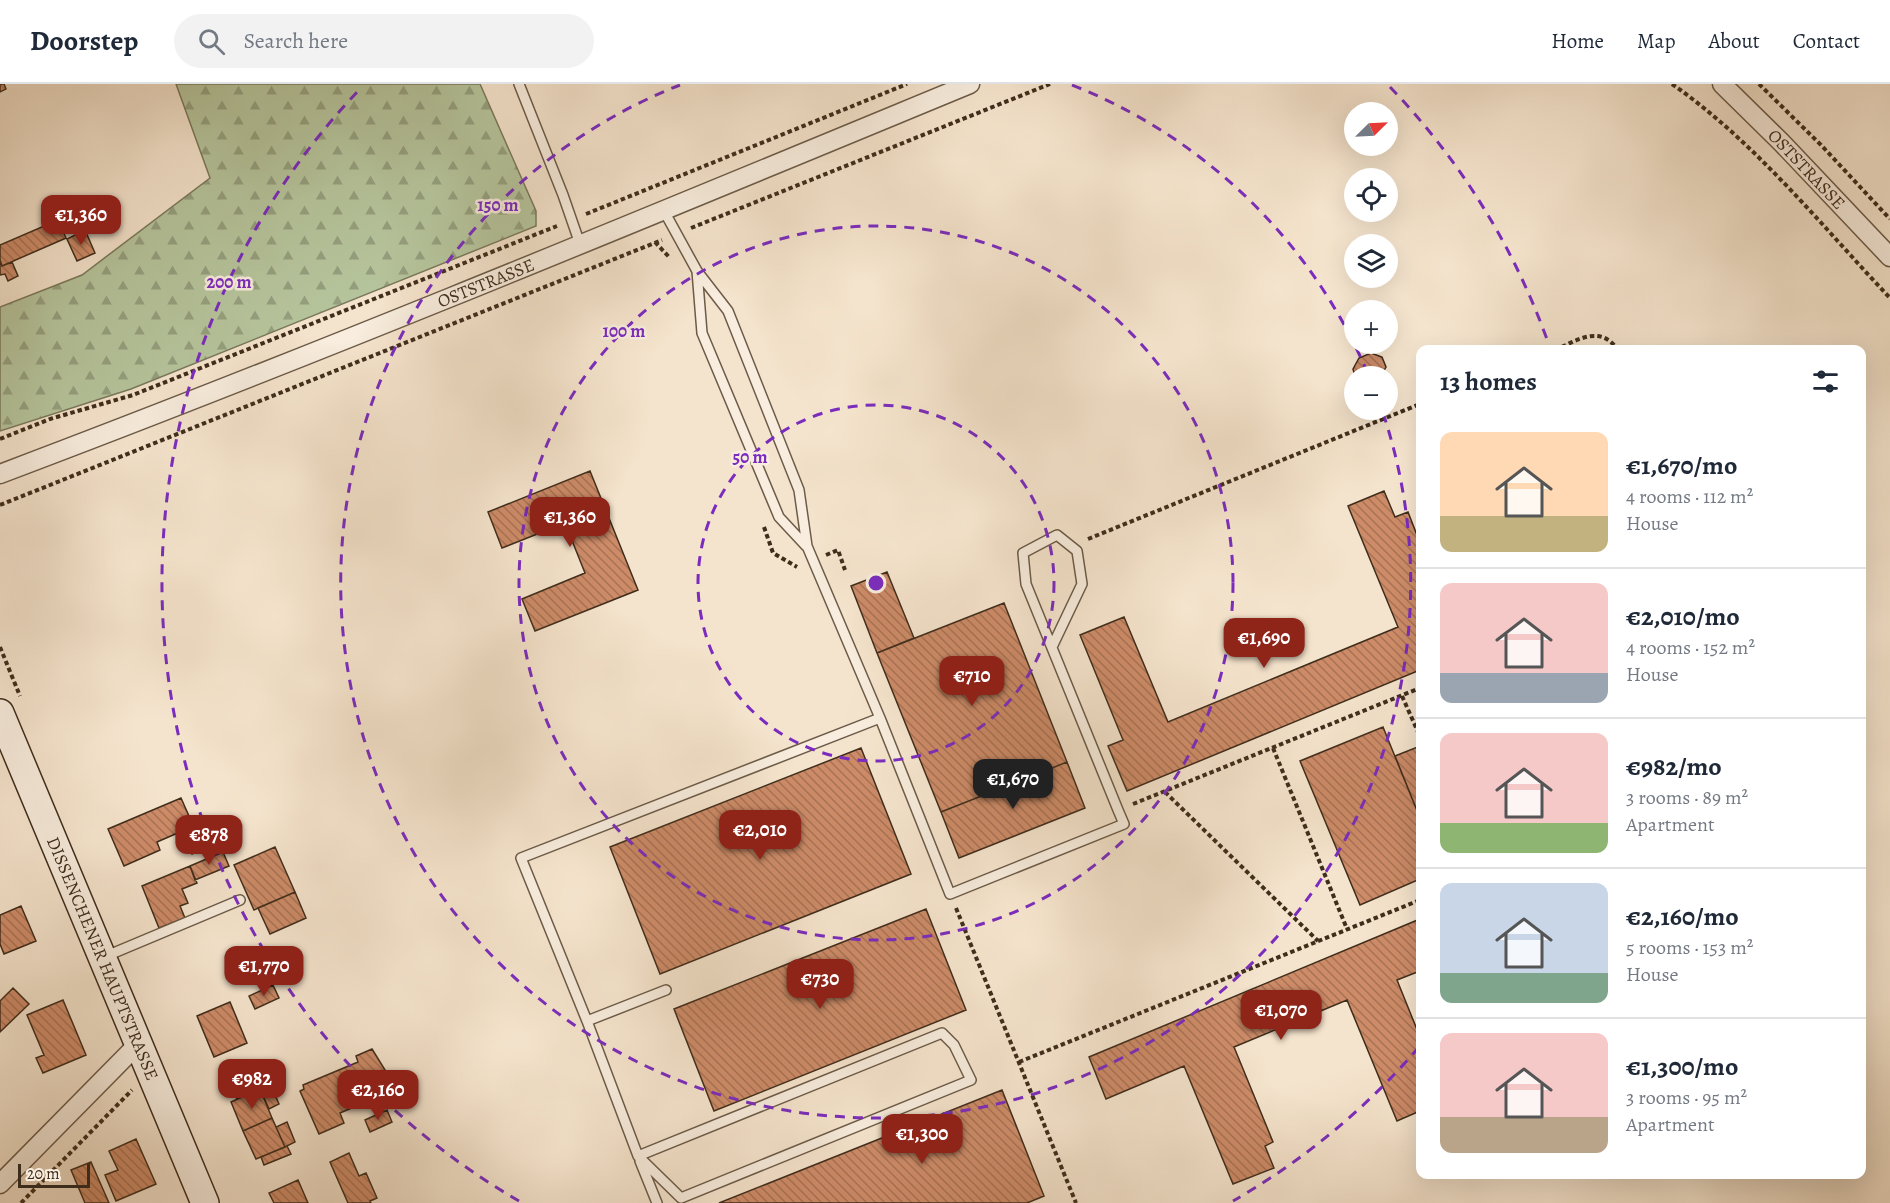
<!DOCTYPE html>
<html lang="en">
<head>
<meta charset="utf-8">
<style>
	:root { --surface:#fff; --page:#f2f2f3; --text:#1f2937; --muted:#747a83; --line:#e0e1e3; --accent:#8f2418 }
	body { margin:0; font-family:Alegreya,serif; background:var(--page); color:var(--text); height:100vh; display:flex; flex-direction:column; font-size:22px; white-space:nowrap }
	* { box-sizing:border-box; margin:0 }
	p { font-size:20px; color:var(--muted) }
	.icon { flex:none; width:33px; height:33px; fill:none; stroke:currentColor; stroke-width:2; stroke-linecap:round; stroke-linejoin:round }
	.map { position:relative; flex:1; overflow:hidden }
	.details { position:absolute; left:1416px; top:261px; width:450px; height:834px; display:flex; flex-direction:column; background:var(--surface); border-radius:12px; box-shadow:0 6px 24px #0002 }
	.details>* { flex:none }
	.needle { width:39px; rotate:66deg }
	.controls { position:absolute; left:1344px; top:18px; display:grid; gap:12px }
	.controls a { display:grid; place-items:center; width:54px; height:54px; border-radius:50%; background:var(--surface); box-shadow:0 6px 24px #0002; font-size:30px }
	.scale { position:absolute; left:18px; bottom:15px; width:72px; box-sizing:border-box; padding-left:6px; border:3px solid #3f2d1c; border-top:0; font-size:16px; line-height:21px; white-space:nowrap; color:#3f2d1c; -webkit-text-stroke:4px #f8edde; paint-order:stroke }
	.price { position:absolute; translate:-50% -51px; padding:0 14px; border-radius:12px; background:var(--accent); color:#fff; font-size:20px; line-height:39px; filter:drop-shadow(0 2px 3px #0008) }
	.price::after { content:''; position:absolute; left:50%; top:36px; width:18px; height:14px; margin-left:-9px; background:inherit; clip-path:polygon(0 0,100% 0,50% 100%) }
	.price.active { background:#222; color:#fff }
	ul { padding:0; list-style:none }
	li { display:flex; align-items:center; gap:18px; height:150px; padding:0 24px }
	li+li { border-top:2px solid var(--line) }
	li span { display:grid; place-items:center; flex:none; width:168px; height:120px; border-radius:12px; color:#555 }
	li>.icon { margin-inline-start:auto }
	span .icon { width:72px; height:72px; fill:#fffc; stroke-width:1 }
	li b { font-size:26px }
	h2 { display:flex; justify-content:space-between; align-items:center; height:72px; padding:0 24px; font-size:26px }
	header { display:flex; align-items:center; gap:36px; box-sizing:border-box; height:84px; padding:0 30px; background:var(--surface); border-bottom:2px solid var(--line) }
	header strong { font-size:28px }
	nav { display:flex; gap:33px; margin-inline-start:auto; font-size:21px }
	.search { width:420px; height:54px; background:var(--page); display:flex; align-items:center; gap:15px; box-sizing:border-box; padding:0 21px; border-radius:33px; color:var(--muted); font-size:22px }
	.map>svg:first-child { display:block }
	.forest { fill:url(#forest-firs); stroke:#7a795c; stroke-width:1.5 }
	.building { fill:url(#building-back-hatch); stroke:#3f2d1c; stroke-width:1.5 }
	.lines { fill:none; stroke-linecap:round; stroke-linejoin:round }
	.service-casing { stroke:#6c5b48; stroke-width:12 }
	.minor-casing { stroke:#6c5b48; stroke-width:21 }
	.secondary-casing { stroke:#3f2d1c; stroke-width:30 }
	.path { stroke:#3f2d1c; stroke-width:4; stroke-dasharray:4.5 3; stroke-linecap:butt }
	.service { stroke:#f8edde; stroke-width:9 }
	.minor { stroke:#f8edde; stroke-width:18 }
	.secondary { stroke:#f8edde; stroke-width:27 }
	.ring { fill:none; stroke:#7b2cbf; stroke-width:3; stroke-dasharray:10 8 }
	.labels { text-anchor:middle; stroke-width:5; stroke-linejoin:round; paint-order:stroke }
	.street-label { font-size:18px; fill:#3f2d1c; stroke:#f8edde }
	.centre { fill:#7b2cbf; stroke:#f8edde; stroke-width:3 }
	.ring-label { font-size:18px; text-anchor:middle; font-weight:bold; fill:#7b2cbf; stroke:#f8edde; stroke-width:5; stroke-linejoin:round; paint-order:stroke }
</style>
</head>
<body>
<header>
<strong>Doorstep</strong>
<div class="search"><svg class="icon" aria-label="search" viewBox="0 0 24 24"><circle cx="10" cy="10" r="6"/><path d="M15 15l6 6"/></svg>Search here</div>
<nav><a>Home</a><a>Map</a><a>About</a><a>Contact</a></nav>
</header>
<div class="map">
<svg width="1890" height="1119" viewBox="0 0 1890 1119">
	<defs>
		<pattern id="forest-firs" width="22" height="20" patternUnits="userSpaceOnUse" patternTransform="scale(1.5)"><rect width="22" height="20" fill="#b6c59d"/><path d="M5 1l3.5 6h-7zM16 11l3.5 6h-7z" fill="#95a07f"/></pattern>
		<pattern id="building-back-hatch" width="6" height="6" patternUnits="userSpaceOnUse" patternTransform="scale(1.5)"><rect width="6" height="6" fill="#cd8b68"/><path d="M-1 5l2 2M0 0l6 6M5-1l2 2" fill="none" stroke="#a87255"/></pattern>
	</defs>
	<rect width="100%" height="100%" fill="#f5e4cd"/>
	<filter id="stains"><feTurbulence type="fractalNoise" baseFrequency=".00333" numOctaves="4"/><feColorMatrix values="0 0 0 0 .2 0 0 0 0 .09 0 0 0 0 .02 0 0 0 .5 -.17"/></filter>
	<radialGradient id="worn" r=".72"><stop offset=".6" stop-color="#630" stop-opacity="0"/><stop offset="1" stop-color="#630" stop-opacity=".3"/></radialGradient>
	<path class="forest" d="M176 0H480L536 127V142L131 305 0 347V223L82 191 210 94Z"/>
	<path class="building" d="M0 0H4L6 5 0 8Z
		M58 136 66 154 2 182 0 176V161Z
		M85 146 95 169 77 177 67 155Z
		M0 176 2 182 12 178 18 192 8 197 5 190 0 191Z
		M1371 269 1382 273 1386 283 1381 292H1355L1353 285 1359 274Z
		M590 387 638 506 535 547 522 515 585 489 565 439 502 464 488 428Z
		M1384 407 1395 433 1408 428 1420 459V586L1127 707 1108 662 1123 656 1080 551 1124 533 1168 638 1398 543 1348 422Z
		M887 488 914 554 877 569 851 502Z
		M1004 519 1067 678 941 728 877 569Z
		M1383 643 1420 734V795L1360 821 1300 677Z
		M1420 662V734L1395 672Z
		M861 664 911 790 660 890 610 763Z
		M1067 678 1085 724 959 774 941 728Z
		M181 714 192 739 179 745 180 748 157 758 160 766 124 782 108 745Z
		M202 747 209 762 192 770 185 755Z
		M275 763 295 808 254 826 234 781Z
		M223 768 229 782 195 796 190 782Z
		M190 782 197 799 182 805 188 819 180 822 185 834 159 844 142 802Z
		M295 808 306 834 270 850 258 824Z
		M21 822 36 857 4 870 0 860V831Z
		M926 825 966 926 714 1027 674 925Z
		M1420 835V887L1397 896 1420 953V1027L1397 1037 1347 916 1234 963 1273 1058 1265 1062 1274 1084 1233 1100 1184 982 1106 1015 1089 973Z
		M273 901 279 914 255 925 249 912Z
		M13 904 29 920 0 948V917Z
		M63 916 86 971 43 989 36 974 44 971 27 931Z
		M230 918 247 959 214 973 197 932Z
		M372 965 385 986 354 1000 360 1013 351 1017 354 1023 340 1029 344 1039 319 1050 300 1007 304 1005 303 1001 358 978 356 972Z
		M258 995 262 1005 237 1015 232 1006Z
		M271 1002 279 1020 269 1025 261 1007Z
		M260 1005 272 1034 243 1047 231 1018Z
		M1002 1006 1044 1112 1027 1119H719Z
		M387 1026 392 1038 370 1048 365 1036Z
		M272 1034 285 1063 256 1075 243 1047Z
		M287 1038 295 1058 285 1063 276 1043Z
		M136 1055 156 1100 116 1117 105 1091 118 1086 109 1067Z
		M287 1062 291 1070 264 1081 261 1073Z
		M349 1069 359 1092 366 1089 377 1114 370 1117 371 1119H348L330 1078Z
		M91 1078 109 1119H85L71 1086Z
		M298 1096 308 1119H274L269 1109Z"/>
	<g class="lines">
		<defs>
			<path id="service" d="M519 0 563 111 580 160
				M664 127 697 187 728 227 799 406 807 462 880 634 950 810 1124 740 1118 726 1026 500 1023 469 1057 451 1077 467 1082 500 1052 563
				M697 187 702 249 779 433 806 462
				M104 873 240 816
				M587 937 666 906
				M638 1072 681 1114 971 996 954 961 942 949 638 1072 587 937 521 774 880 634
				M640 1077 657 1119"/>
			<g id="minor">
				<path id="s1" d="M1722 0 1781 58 1890 173"/>
				<path id="s2" d="M0 390C326 267 648 133 970 0"/>
				<path d="M0 1100 138 960"/>
			</g>
			<g id="secondary">
				<path id="s3" d="M0 629 205 1119"/>
			</g>
		</defs>
		<use href="#service" class="service-casing"/>
		<use href="#minor" class="minor-casing"/>
		<use href="#secondary" class="secondary-casing"/>
		<path class="path" d="M1672 0C1754 57 1822 142 1890 214
			M1759 0 1821 61 1890 135
			M586 130 907 0
			M691 144 1050 0
			M655 158 669 173
			M1555 266C1578 256 1600 240 1618 266
			M0 355 50 335 133 311 557 142
			M0 421 662 156
			M764 443 773 469 797 483
			M1088 455 1420 320
			M826 471 838 466 845 486
			M0 563 20 612
			M1402 612 1418 648 1420 647
			M1273 664 1347 845
			M1165 708 1318 857
			M1133 720 1420 604
			M956 824 1076 1119
			M1019 978 1420 816
			M21 1119 132 1006"/>
		<use href="#service" class="service"/>
		<use href="#minor" class="minor"/>
		<use href="#secondary" class="secondary"/>
	</g>
	<g class="ring">
		<circle cx="876" cy="499" r="178"/>
		<circle cx="876" cy="499" r="357"/>
		<path d="M1072 1A535 535 0 0 1 1368 290M1383 329A535 535 0 1 1 680 1"/>
		<path d="M1419 963A714 714 0 0 1 1233 1117M519 1117A714 714 0 0 1 362 3M1390 3A714 714 0 0 1 1549 261"/>
	</g>
	<g class="labels">
		<g class="street-label">
			<text dy="6" stroke="none"><textPath href="#s1" startOffset="120">OSTSTRASSE</textPath></text>
			<text dy="6" stroke="none"><textPath href="#s2" startOffset="522">OSTSTRASSE</textPath></text>
			<text dy="6" stroke="none"><textPath href="#s3" startOffset="266">DISSENCHENER HAUPTSTRASSE</textPath></text>
		</g>
	</g>
	<circle cx="876" cy="499" r="9" class="centre"/>
	<g class="ring-label">
		<text x="498" y="127">150 m</text>
		<text x="229" y="204">200 m</text>
		<text x="624" y="253">100 m</text>
		<text x="750" y="379">50 m</text>
	</g>
	<rect width="100%" height="100%" filter="url(#stains)"/>
	<rect width="100%" height="100%" fill="url(#worn)"/>
</svg>
<div class="controls">
<a><svg class="needle" viewBox="-14 -14 28 28"><path d="M0-13l5 13h-10z" fill="#e53935"/><path d="M0 13l5-13h-10z" fill="#747a83"/></svg></a>
<a><svg class="icon" aria-label="locate" viewBox="0 0 24 24"><circle cx="12" cy="12" r="6"/><path d="M12 2v4M12 18v4M2 12h4M18 12h4"/></svg></a>
<a><svg class="icon" aria-label="layers" viewBox="0 0 24 24"><path d="M12 4l9 5-9 5-9-5zM3 14l9 5 9-5"/></svg></a>
<a>+</a>
<a>−</a>
</div>
<div class="scale">20 m</div>
<b class="price" style="left:81px;top:162px">€1,360</b>
<b class="price" style="left:570px;top:464px">€1,360</b>
<b class="price" style="left:1264px;top:585px">€1,690</b>
<b class="price" style="left:972px;top:623px">€710</b>
<b class="price active" style="left:1013px;top:726px">€1,670</b>
<b class="price" style="left:760px;top:777px">€2,010</b>
<b class="price" style="left:209px;top:782px">€878</b>
<b class="price" style="left:264px;top:913px">€1,770</b>
<b class="price" style="left:820px;top:926px">€730</b>
<b class="price" style="left:1281px;top:957px">€1,070</b>
<b class="price" style="left:252px;top:1026px">€982</b>
<b class="price" style="left:378px;top:1037px">€2,160</b>
<b class="price" style="left:922px;top:1081px">€1,300</b>
<section class="details">
<h2>13 homes<svg class="icon" aria-label="filters" viewBox="0 0 24 24"><path d="M4 7h16M4 17h16"/><circle cx="9" cy="7" r="2"/><circle cx="15" cy="17" r="2"/></svg></h2>
<ul>
<li><span style="background:linear-gradient(#ffd9b3 70%,#c2b280 0)"><svg class="icon" aria-label="home" viewBox="0 0 24 24"><path d="M3 11l9-7 9 7M6 9v11h12V9"/></svg></span><div><b>€1,670/mo</b><p>4 rooms · 112 m²</p><p>House</p></div></li>
<li><span style="background:linear-gradient(#f6c9c9 75%,#9aa5b1 0)"><svg class="icon" aria-label="home" viewBox="0 0 24 24"><path d="M3 11l9-7 9 7M6 9v11h12V9"/></svg></span><div><b>€2,010/mo</b><p>4 rooms · 152 m²</p><p>House</p></div></li>
<li><span style="background:linear-gradient(#f6c9c9 75%,#8fb573 0)"><svg class="icon" aria-label="home" viewBox="0 0 24 24"><path d="M3 11l9-7 9 7M6 9v11h12V9"/></svg></span><div><b>€982/mo</b><p>3 rooms · 89 m²</p><p>Apartment</p></div></li>
<li><span style="background:linear-gradient(#c9d6e8 75%,#7fa58c 0)"><svg class="icon" aria-label="home" viewBox="0 0 24 24"><path d="M3 11l9-7 9 7M6 9v11h12V9"/></svg></span><div><b>€2,160/mo</b><p>5 rooms · 153 m²</p><p>House</p></div></li>
<li><span style="background:linear-gradient(#f6c9c9 70%,#b9a48a 0)"><svg class="icon" aria-label="home" viewBox="0 0 24 24"><path d="M3 11l9-7 9 7M6 9v11h12V9"/></svg></span><div><b>€1,300/mo</b><p>3 rooms · 95 m²</p><p>Apartment</p></div></li>
</ul>
</section>
</div>
</body>
</html>
